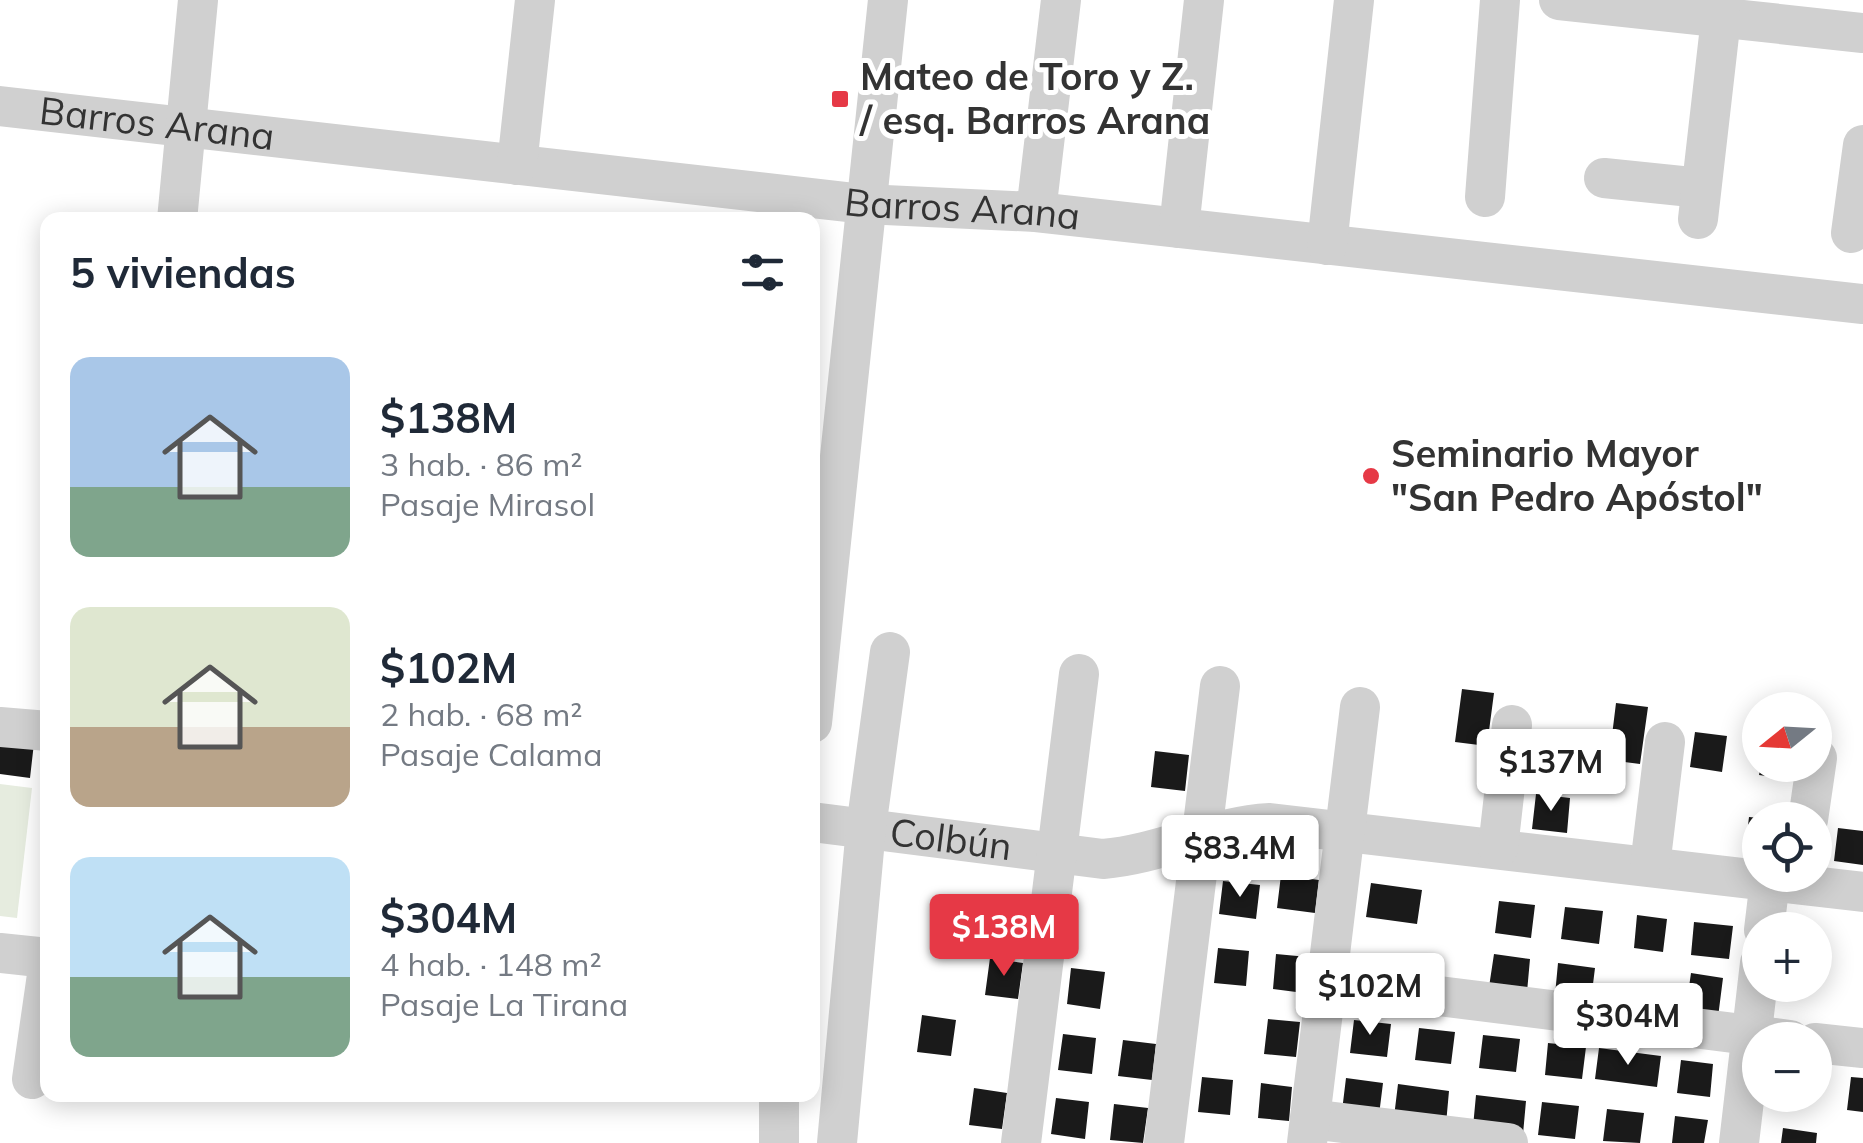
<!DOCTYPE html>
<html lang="es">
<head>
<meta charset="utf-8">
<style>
	:root { --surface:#fff; --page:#f6f6f7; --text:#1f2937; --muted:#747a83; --accent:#e63946 }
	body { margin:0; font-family:Mulish,sans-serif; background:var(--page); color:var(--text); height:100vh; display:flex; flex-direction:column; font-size:38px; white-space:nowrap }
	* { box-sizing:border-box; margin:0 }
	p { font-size:32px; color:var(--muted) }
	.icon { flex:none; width:55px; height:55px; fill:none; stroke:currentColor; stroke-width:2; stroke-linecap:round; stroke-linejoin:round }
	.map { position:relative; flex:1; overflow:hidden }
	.details { position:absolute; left:40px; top:212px; width:780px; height:890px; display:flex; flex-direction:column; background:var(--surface); border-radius:20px; box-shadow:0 5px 25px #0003 }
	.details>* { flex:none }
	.needle { width:65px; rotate:252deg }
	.tools { position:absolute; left:1742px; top:692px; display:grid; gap:20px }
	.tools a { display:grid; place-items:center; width:90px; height:90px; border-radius:50%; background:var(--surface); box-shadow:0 5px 25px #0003; font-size:50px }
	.price { position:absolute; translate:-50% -85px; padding:0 22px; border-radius:10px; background:#fff; color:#222; font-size:32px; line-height:65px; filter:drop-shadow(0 2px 5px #0008) }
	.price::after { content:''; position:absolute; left:50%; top:60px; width:30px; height:22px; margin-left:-15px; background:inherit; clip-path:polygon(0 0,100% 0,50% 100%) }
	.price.current { background:var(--accent); color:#fff }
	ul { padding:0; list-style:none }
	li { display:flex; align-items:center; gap:30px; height:250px; padding:0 30px }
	li span { display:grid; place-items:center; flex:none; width:280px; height:200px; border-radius:20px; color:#555 }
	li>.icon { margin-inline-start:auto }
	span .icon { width:120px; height:120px; fill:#fffc; stroke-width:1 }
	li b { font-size:42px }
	h2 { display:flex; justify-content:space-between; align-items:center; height:120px; padding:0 30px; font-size:42px }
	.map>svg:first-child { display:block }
	.green { fill:#e6ecdf }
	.building { fill:#1a1a1a }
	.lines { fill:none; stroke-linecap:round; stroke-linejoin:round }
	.minor { stroke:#d0d0d0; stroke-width:40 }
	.poi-dot { fill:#e63946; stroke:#fff; stroke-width:4 }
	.labels { text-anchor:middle; stroke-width:10; stroke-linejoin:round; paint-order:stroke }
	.poi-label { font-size:38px; font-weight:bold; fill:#333; stroke:#fff; text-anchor:start }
	.street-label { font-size:38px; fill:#333; stroke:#fff }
</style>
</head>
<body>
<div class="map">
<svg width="1863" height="1143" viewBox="0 0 1863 1143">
	<rect width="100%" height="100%" fill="#fff"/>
	<path class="green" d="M0 784 32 788 17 918 0 916Z"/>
	<path class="building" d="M1462 689 1494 693 1487 746 1455 742Z
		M1616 703 1648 707 1640 764 1609 760Z
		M1695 732 1727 736 1722 772 1690 767Z
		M0 738 34 743 30 778 0 774Z
		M1155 751 1189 755 1185 791 1151 787Z
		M1761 765H1795L1793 780 1759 775Z
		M1536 794 1570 798 1567 833 1532 829Z
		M1749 817 1760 818V851L1745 850Z
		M1838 828 1863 831V865L1834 861Z
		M1281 875 1319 880 1315 913 1277 908Z
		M1223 881 1260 885 1256 919 1219 914Z
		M1371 883 1422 890 1417 924 1366 917Z
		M1499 901 1535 905 1531 938 1495 933Z
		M1565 907 1603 911 1599 944 1561 939Z
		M1637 915 1667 919 1663 952 1634 948Z
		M1694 922 1733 926 1729 959 1691 955Z
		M1218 948 1249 951 1246 986 1214 983Z
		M1276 954 1308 957 1304 993 1273 989Z
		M1494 954 1530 959 1527 992 1489 987Z
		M990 958 1023 963 1018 999 985 995Z
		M1558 963 1595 968 1591 1000 1555 995Z
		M1071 968 1105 972 1100 1009 1067 1004Z
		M1691 973 1723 978 1717 1025 1670 1019 1673 992 1688 994Z
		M922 1015 956 1020 951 1056 917 1052Z
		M1268 1019 1300 1022 1296 1057 1264 1054Z
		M1354 1020 1391 1024 1387 1057 1350 1053Z
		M1419 1028 1455 1032 1451 1064 1415 1060Z
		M1063 1034 1096 1038 1092 1074 1058 1070Z
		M1483 1035 1520 1039 1516 1072 1479 1068Z
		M1123 1040 1156 1044 1152 1080 1118 1076Z
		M1548 1043 1586 1047 1582 1079 1545 1075Z
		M1599 1048 1661 1056 1657 1087 1595 1079Z
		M1681 1060 1713 1064 1710 1097 1677 1093Z
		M1202 1077 1233 1080 1230 1115 1198 1112Z
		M1851 1077 1863 1078V1112L1847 1110Z
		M1346 1078 1383 1083 1379 1115 1342 1111Z
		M1261 1083 1292 1087 1289 1121 1258 1118Z
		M1398 1084 1449 1091 1446 1124 1394 1117Z
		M974 1088 1007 1093 1002 1129 969 1125Z
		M1476 1095 1526 1101 1523 1134 1473 1127Z
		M1056 1098 1089 1102 1085 1139 1051 1134Z
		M1542 1102 1579 1106 1575 1139 1538 1135Z
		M1114 1104 1148 1108 1143 1143 1110 1140Z
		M1607 1109 1644 1113 1640 1143 1603 1141Z
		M1675 1116 1708 1120 1704 1143H1672Z
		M1783 1128 1817 1133 1816 1143H1781Z"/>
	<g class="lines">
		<g class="minor">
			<path d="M1559 0 1863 33"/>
			<path id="s1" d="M0 106 864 204 1036 212 1863 304"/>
			<path d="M517 165 535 0"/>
			<path d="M1604 178 1701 188"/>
			<path d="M1485 197 1500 0"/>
			<path d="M1036 212 1061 0"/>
			<path d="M1698 219 1721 18"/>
			<path d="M177 220 198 0"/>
			<path d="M1179 228 1204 0"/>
			<path d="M1851 233 1863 145"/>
			<path d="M1327 245 1354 0"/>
			<path d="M812 723 888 0"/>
			<path d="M0 727 48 731"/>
			<path d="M1808 820 1817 758"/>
			<path id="s2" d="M812 822 1103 859C1161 854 1213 826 1270 823L1863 892"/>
			<path d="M1498 848 1512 725"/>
			<path d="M1650 866 1665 742"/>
			<path d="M1764 930 1770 880"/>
			<path d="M0 953 48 958"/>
			<path d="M1327 982 1790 1040"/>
			<path d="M1815 1043 1863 1048"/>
			<path d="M32 1079 48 968"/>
			<path d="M1310 1119 1508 1143"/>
			<path d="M779 1143V1095"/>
			<path d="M837 1143 866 828 890 652"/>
			<path d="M1021 1143 1079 674"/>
			<path d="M1164 1143 1220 686"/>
			<path d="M1307 1143 1360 707"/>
			<path d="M1739 1143 1760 963"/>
		</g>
	</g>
	<g class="poi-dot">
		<rect x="830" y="89" width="20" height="20" rx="5"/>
		<circle cx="1371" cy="476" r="10"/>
	</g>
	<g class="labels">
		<g class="poi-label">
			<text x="860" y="90">Mateo de Toro y Z.<tspan x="860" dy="44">/ esq. Barros Arana</tspan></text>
			<text x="1391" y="467">Seminario Mayor<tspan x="1391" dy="44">"San Pedro Apóstol"</tspan></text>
		</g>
		<g class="street-label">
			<text dy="13" stroke="none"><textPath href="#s1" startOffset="158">Barros Arana</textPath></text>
			<text dy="13" stroke="none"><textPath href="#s1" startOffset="968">Barros Arana</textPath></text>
			<text dy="13" stroke="none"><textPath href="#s2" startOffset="140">Colbún</textPath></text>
		</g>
	</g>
</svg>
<div class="tools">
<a><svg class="needle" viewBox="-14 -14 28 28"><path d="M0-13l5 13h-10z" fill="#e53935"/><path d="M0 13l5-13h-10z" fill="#747a83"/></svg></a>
<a><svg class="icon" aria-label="locate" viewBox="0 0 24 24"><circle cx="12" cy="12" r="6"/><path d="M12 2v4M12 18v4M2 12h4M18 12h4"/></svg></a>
<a>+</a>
<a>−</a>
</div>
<b class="price" style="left:1551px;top:814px">$137M</b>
<b class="price" style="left:1240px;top:900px">$83.4M</b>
<b class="price current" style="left:1004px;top:979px">$138M</b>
<b class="price" style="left:1370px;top:1038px">$102M</b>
<b class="price" style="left:1628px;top:1068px">$304M</b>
<section class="details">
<h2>5 viviendas<svg class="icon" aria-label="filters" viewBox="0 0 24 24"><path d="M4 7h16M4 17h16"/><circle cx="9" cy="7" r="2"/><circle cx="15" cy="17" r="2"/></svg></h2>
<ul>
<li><span style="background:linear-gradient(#a9c7e8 65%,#7fa58c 0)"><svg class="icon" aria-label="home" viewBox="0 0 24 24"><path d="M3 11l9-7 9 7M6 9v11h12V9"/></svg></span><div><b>$138M</b><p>3 hab. · 86 m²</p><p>Pasaje Mirasol</p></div></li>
<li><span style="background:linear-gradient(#dfe7d0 60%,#b9a48a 0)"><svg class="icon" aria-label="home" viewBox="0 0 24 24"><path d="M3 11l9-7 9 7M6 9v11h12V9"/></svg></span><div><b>$102M</b><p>2 hab. · 68 m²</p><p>Pasaje Calama</p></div></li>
<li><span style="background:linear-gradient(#bfe0f5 60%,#7fa58c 0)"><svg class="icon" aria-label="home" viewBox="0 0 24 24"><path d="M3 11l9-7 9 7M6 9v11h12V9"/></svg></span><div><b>$304M</b><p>4 hab. · 148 m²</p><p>Pasaje La Tirana</p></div></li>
</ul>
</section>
</div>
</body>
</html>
